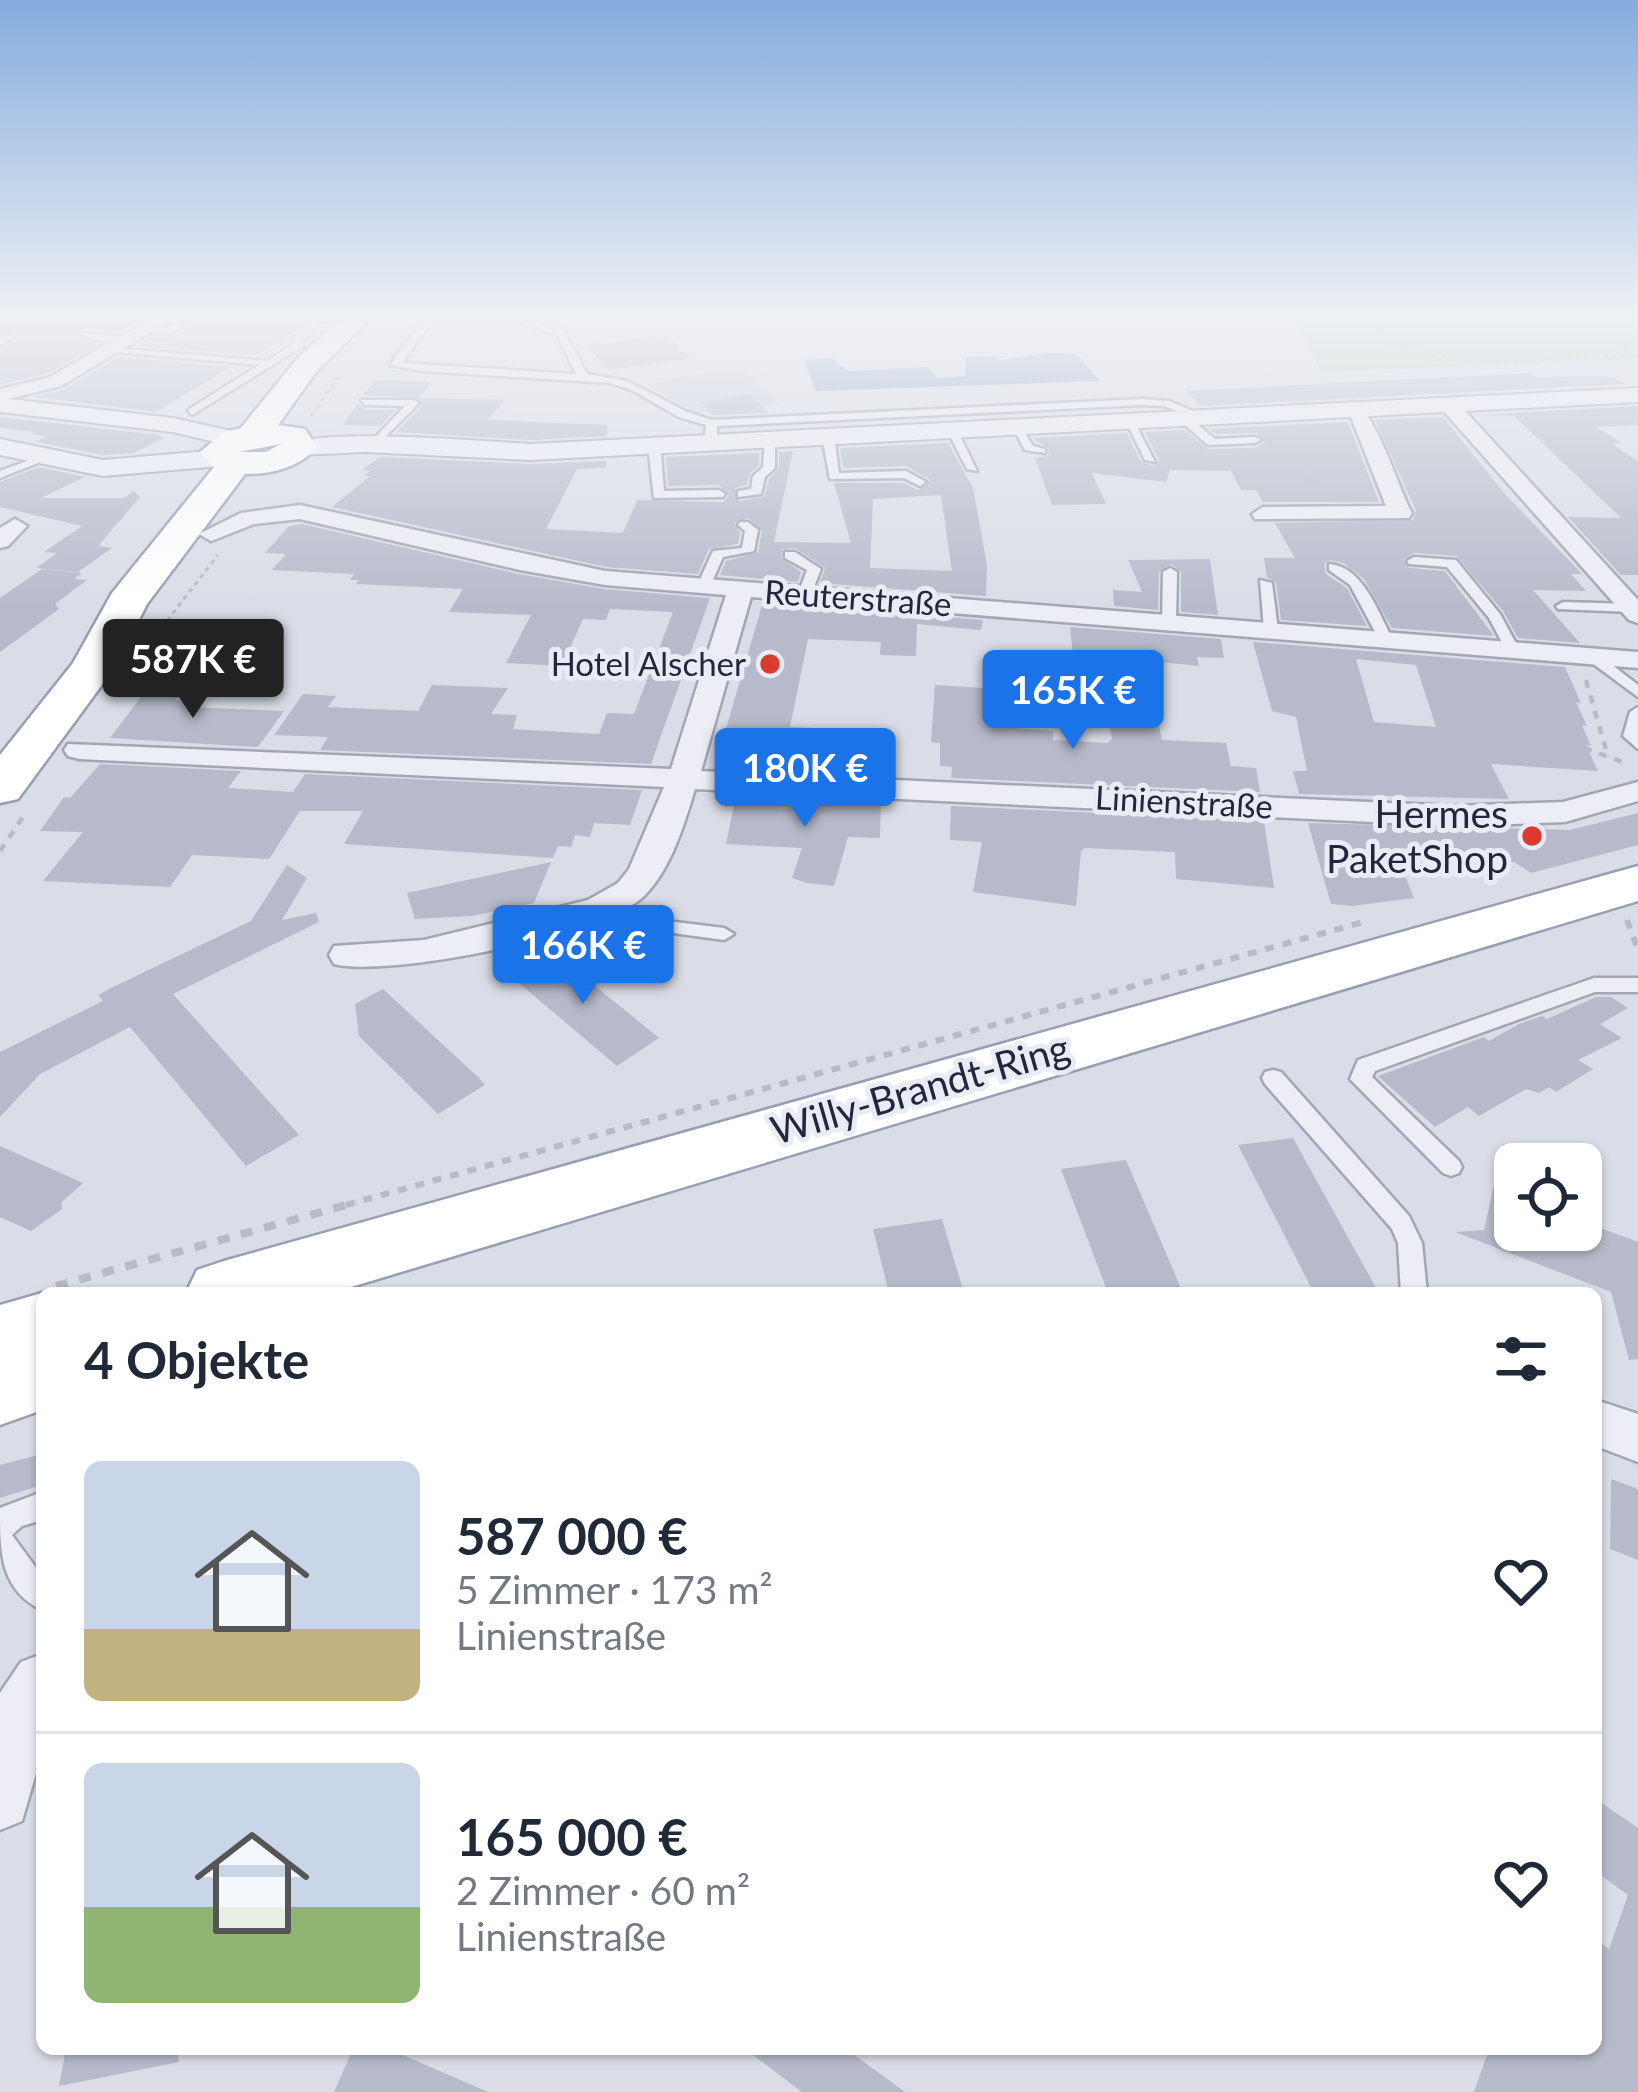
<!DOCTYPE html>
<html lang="de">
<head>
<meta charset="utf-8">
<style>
	:root { --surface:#fff; --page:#f2f2f3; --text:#1f2937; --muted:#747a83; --line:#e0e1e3; --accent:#1a73e8 }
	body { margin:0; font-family:Lato,sans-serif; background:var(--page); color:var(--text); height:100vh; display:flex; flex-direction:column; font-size:45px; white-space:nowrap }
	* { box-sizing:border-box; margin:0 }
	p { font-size:39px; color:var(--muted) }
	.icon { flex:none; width:66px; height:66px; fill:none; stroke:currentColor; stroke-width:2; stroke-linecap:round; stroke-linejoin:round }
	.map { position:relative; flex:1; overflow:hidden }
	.side { position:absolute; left:36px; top:1287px; width:1566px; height:768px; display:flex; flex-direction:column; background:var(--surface); border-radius:18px; box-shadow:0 3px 9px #0004 }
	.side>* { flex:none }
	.tools { position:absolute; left:1494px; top:1143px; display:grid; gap:24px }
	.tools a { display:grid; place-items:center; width:108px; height:108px; border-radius:18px; background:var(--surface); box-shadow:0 3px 9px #0004; font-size:60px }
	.price { position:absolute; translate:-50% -102px; padding:0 27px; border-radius:12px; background:var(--accent); color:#fff; font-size:39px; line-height:78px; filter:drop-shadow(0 3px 6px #0008) }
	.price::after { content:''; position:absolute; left:50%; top:72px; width:36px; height:27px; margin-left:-18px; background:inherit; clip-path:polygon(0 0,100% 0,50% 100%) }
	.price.selected { background:#222; color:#fff }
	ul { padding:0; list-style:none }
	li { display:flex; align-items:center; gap:36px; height:300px; padding:0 48px }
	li+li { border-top:3px solid var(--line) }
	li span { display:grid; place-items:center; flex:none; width:336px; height:240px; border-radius:18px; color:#555 }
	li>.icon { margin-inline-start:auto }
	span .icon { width:144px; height:144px; fill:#fffc; stroke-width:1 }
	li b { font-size:51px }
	h2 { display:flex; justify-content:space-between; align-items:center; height:144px; padding:0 48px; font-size:51px }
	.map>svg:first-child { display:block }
	.built { fill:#cccfdc }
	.green { fill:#bbd2bb }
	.water { fill:#91a1cc }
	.building { fill:#b7baca; fill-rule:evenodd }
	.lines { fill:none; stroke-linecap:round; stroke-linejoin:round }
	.service-casing { stroke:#a3a6b4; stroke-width:5 }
	.minor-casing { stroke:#a3a6b4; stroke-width:5 }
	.tertiary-casing { stroke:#a3a6b4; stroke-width:4 }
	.primary-casing { stroke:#999eb4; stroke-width:5 }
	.path-far3 { stroke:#b8bac5; stroke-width:3; stroke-dasharray:4.5 4.5; stroke-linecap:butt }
	.path-far2 { stroke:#b8bac5; stroke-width:4.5; stroke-dasharray:8 8; stroke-linecap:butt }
	.path-far1 { stroke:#b8bac5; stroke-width:6; stroke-dasharray:9 9; stroke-linecap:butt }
	.path { stroke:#b8bac5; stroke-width:8; stroke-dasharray:12 12; stroke-linecap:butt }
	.service { fill:#edeef5; fill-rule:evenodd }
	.minor { fill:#edeef5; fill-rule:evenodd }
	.tertiary { fill:#edeef5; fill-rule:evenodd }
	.primary { fill:#fff; fill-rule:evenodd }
	.poi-dot { fill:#dc3a2f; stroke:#eaecf5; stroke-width:4.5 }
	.labels { text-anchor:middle; stroke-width:10; stroke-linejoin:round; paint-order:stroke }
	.far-street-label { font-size:33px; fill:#23273e; stroke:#eaecf5 }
	.far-poi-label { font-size:33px; fill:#23273e; stroke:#eaecf5; text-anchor:end }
	.poi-label { font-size:39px; fill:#23273e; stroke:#eaecf5; text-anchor:end }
	.street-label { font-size:39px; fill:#23273e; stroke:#eaecf5 }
</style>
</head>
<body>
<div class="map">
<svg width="1638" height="2092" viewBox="0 0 1638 2092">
	<rect width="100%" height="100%" fill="#dadde7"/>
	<path class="built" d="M714 371 746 372 778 404 690 414 650 384Z"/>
	<path class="green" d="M1292 314H1638V359L1321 372Z"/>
	<path class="water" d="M1049 353 1076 354 1100 381 816 391 804 360 831 358 849 371 927 367 937 378 966 376V357L995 356 1000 360Z"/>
	<path class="building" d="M0 314H47L138 321 119 332 86 329 79 341 98 344 46 374 0 384V349L18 338 15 333H0Z
		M197 314H312L295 332 255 355 137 346 150 338 173 337 191 326Z
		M668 335 691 359 608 370 586 345Z
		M118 357 231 367 156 412 34 397 63 390Z
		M1531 373 1537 377 1612 376 1624 384 1201 406 1186 391Z
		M376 380 432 382 419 398 363 395Z
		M751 395 768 413 713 415 700 402Z
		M419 398 505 400 488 420 607 425V436L531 440 396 432 422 406Z
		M358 403 365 410H395L380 426 343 425Z
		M1638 406V425L1596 427 1622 443 1612 444 1638 461V575H1621L1568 517 1621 518 1514 416 1475 415Z
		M0 417 158 435 164 438 134 453 103 455 36 442 46 436 31 434 35 432 0 428Z
		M1443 417 1505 494 1582 574H1571L1586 591 1533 590 1580 643 1518 638 1503 611 1456 556 1414 553 1403 560 1409 568 1445 571 1494 636 1392 628 1364 579 1343 563 1330 560 1324 564 1326 574 1347 588 1367 626 1281 620 1276 582 1267 577 1264 558H1295L1275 523 1413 520 1416 511 1375 420Z
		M1348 422 1379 502H1263L1256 490H1241L1231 471 1170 470 1166 482 1092 473 1106 504 1052 505 1035 458 1048 456 1049 449 1033 438 1127 433 1141 462 1154 466 1159 460 1145 432 1184 430 1208 449 1255 448 1265 442 1257 433 1216 434 1210 429Z
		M948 443 973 488 987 565 986 596 820 583 825 568 795 548 782 549 781 558 801 572 798 582 720 575 726 561 758 552 762 531 748 518 734 523 740 533 738 544 709 549 698 574 606 567 332 507 370 476H363L370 471 362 470 380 457 531 464 606 461V468L577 469 546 529 623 533 637 500 723 502 729 496 719 485 668 486 666 457 759 453V465L750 473 747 485 735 488 739 501 764 497 769 479 779 468V452L793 451 774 542 851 543 834 483H903L918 490 930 480 906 466 843 468 840 448ZM941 495 952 571 870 568 873 499Z
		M39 467 85 477 41 498H124L134 491 140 497 98 546 112 548 78 572 36 568 57 553 44 552 82 526 0 507V482Z
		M302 524 519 574 604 589 710 598 651 764 320 750 328 737 274 735 303 694 336 696 328 707 418 711 432 685 508 688 491 714 517 715 513 729 599 734 607 713 634 714 673 612 610 609 606 620 583 619 562 666 506 663 531 615 449 612 463 589 356 584 359 580H350L354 574 272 570 286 554 265 553 289 526Z
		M1210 559 1218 615 1181 612V572L1172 564 1159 572 1158 610 1114 606 1113 590 1142 592 1128 560Z
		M42 569 82 573 74 579 87 580 55 604 59 609 0 652V598Z
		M763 602 983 620 981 630 917 624 916 656 880 655 881 642 808 639 790 727 814 728 813 736 884 738 883 775 742 768 744 757 718 756Z
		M1070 627 1221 639 1224 658 1197 657 1199 666 1160 662 1161 668 1086 666 1085 655 1073 654Z
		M1253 642 1565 667 1581 703 1576 702 1587 726 1582 725 1591 746 1586 745 1598 771 1491 764 1509 799 1299 794 1293 771H1307L1296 717 1272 711ZM1356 659 1416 665 1436 727 1374 722Z
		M150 685 187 687 176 700 192 701 187 707 284 711 258 747 110 738Z
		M935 685 984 688 983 698 1000 699 1001 727 1053 731V740L1108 743 1112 739 1109 721 1159 726 1162 740 1226 743 1231 766 1256 768 1260 792 951 778 952 767 940 766V743L931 742Z
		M100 764 241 771 228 788 293 792 305 774 642 790 630 825 594 823 590 837 575 835 571 847 558 846 553 858 344 844 363 811H300L269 859 192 855 170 887 43 881 83 832 40 831 64 797 70 798Z
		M736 796 881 803 880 838 848 837 834 886 807 883 792 878 802 848 726 844Z
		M951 806 1264 821 1274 888 1176 879 1175 852 1085 848 1081 851 1076 906 973 892 982 842 950 840Z
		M1638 813V845L1531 873 1514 862 1482 872 1473 853 1402 848 1405 855 1396 854 1414 898 1352 906 1331 904 1308 823 1570 830Z
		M551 862 534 903 472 916 415 919 407 893Z
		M287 865 307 878 282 920 316 913 319 922 173 994 299 1135 246 1166 130 1027 40 1074 0 1117V1052L103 1001 98 995 111 988 251 921Z
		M548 948 594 985 659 1038 617 1066 506 972Z
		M383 989 478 1077 485 1085 438 1114 359 1036 355 1004Z
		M1596 997H1611L1628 1008 1600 1024 1622 1038 1578 1060 1593 1069 1556 1092 1549 1087 1539 1093 1526 1089 1479 1116 1468 1107 1435 1127 1378 1076 1484 1037 1489 1041 1519 1024 1542 1016 1547 1019Z
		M1293 1138 1325 1196 1379 1293H1314L1238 1145Z
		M1503 1144 1515 1146V1230H1581V1221L1638 1242V1359L1629 1360 1611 1292 1455 1232 1484 1230Z
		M0 1146 83 1183 62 1202V1209L31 1231 0 1217Z
		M1126 1160 1160 1239 1183 1293H1108L1061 1169Z
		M942 1219 964 1293H889L873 1229Z
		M42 1454V1485L0 1498V1465Z
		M1611 1479 1638 1489V1560L1610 1549Z
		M1596 1799 1638 1828V2092H1474L1489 2049H1596V1939L1609 1949 1628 1895 1596 1872Z
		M66 2049H177L179 2062 59 2086Z
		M353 2049H389L488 2092H334Z
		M745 2049H846L905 2092H802Z"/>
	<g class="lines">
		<defs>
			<path id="service" d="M357 314 360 319 321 322 302 342 303 346 192 415 188 410 259 365 107 351 112 348 267 361 292 345V341L315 317Z
				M514 315 564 331 587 374 627 381 687 412 712 420 1142 399 1170 401 1205 417 1200 420 1164 406 1142 405 717 426V435L711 438 705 435 706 425 679 417 632 390 610 383 422 371 390 365 426 316ZM432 321H513L557 335 576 374 402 363Z
				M162 318 189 322 171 333H145V329L166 328 174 324 162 322Z
				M85 333 131 338 136 341 131 344 82 338Z
				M6 335 14 337 0 345V338Z
				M361 400H414L419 403 374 448 370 447V443L405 406 365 405Z
				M1179 416H1187L1215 439 1255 437 1261 440 1255 443 1208 445 1179 420Z
				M1125 419 1134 421 1155 462 1145 460Z
				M1011 424H1019L1033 446 1045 449V453L1025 450Z
				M952 427 957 430 977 471 967 469 947 430Z
				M828 433 834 436 839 473 906 471 926 482 920 486 904 478 830 479 822 436Z
				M765 437 775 439V468L765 477 761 494 738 497V491L751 489 753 476 763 467Z
				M654 441 660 444 664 491 719 490 725 494 723 497 654 498 648 444Z
				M43 455 53 457 0 478V471Z
				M740 522H748L758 530 754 551 723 557 708 591H698L696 588 713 551 742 548 745 531 738 525Z
				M785 552H795L821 569 810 597 798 594 807 570 785 558Z
				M1414 557 1456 560 1500 614 1519 649 1517 652H1507L1489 618 1447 567 1409 564 1407 561Z
				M1329 564C1363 566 1379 614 1393 640L1391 643H1381L1350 585 1329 570Z
				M1170 568 1177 572 1176 622 1169 626 1162 622 1163 572Z
				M1260 580 1272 583 1278 630 1271 634 1264 630Z
				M1563 602 1632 604 1638 609 1632 612 1558 609 1556 606Z
				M1588 654H1598L1638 685V697L1588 660Z
				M1638 707V749L1623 736 1630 712Z
				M612 896 619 898 635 917 724 928 734 934 724 940 622 926 603 902Z
				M1594 978H1638V992H1595L1375 1071 1372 1077 1459 1161 1462 1167 1459 1173 1451 1176 1443 1173 1350 1079 1358 1060Z
				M1273 1070 1281 1072 1409 1216 1422 1243 1427 1293H1401L1398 1243 1392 1229 1265 1084 1262 1078 1265 1072Z
				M42 1492V1520L22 1526 12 1535 42 1576V1610C0 1590 0 1552 0 1508Z"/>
			<path id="minor" d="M160 314H180L61 386 0 401V389L48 378Z
				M1441 400H1455L1638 600V623L1629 620 1441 408Z
				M1352 402C1377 412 1397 486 1412 513L1409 518 1255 519 1252 514 1263 507 1386 506 1351 417 1342 408Z
				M300 505 605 571 1638 652V668L751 597 701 771 1455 806 1563 802 1638 782V801L1565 822 1455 826 695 789C684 825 671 869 644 896 606 935 387 978 334 964L329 955 334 946 424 940 588 900 618 883 629 869 664 787 79 759 68 756 64 750 68 744 671 769 726 595 605 585 520 570 300 519 254 524 211 541 199 534 241 513Z
				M15 519 27 526 8 546 0 548V528Z
				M1596 1400 1638 1414V1462L1596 1446Z
				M42 1654V1753L22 1821 0 1830V1693L21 1662Z"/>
			<path id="tertiary" d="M1638 388V402L531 460 365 452 300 455 287 447C310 426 490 442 531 444Z
				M0 398 173 418 245 434 249 439 236 447 173 432 0 412Z
				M0 439 103 460 220 450 233 458 220 466 103 476 0 455Z"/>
			<path id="primary" d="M345 314H375L316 372 278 425 305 429 317 447C299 468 271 474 245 474L147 604 115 667 18 799 0 803V755L73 663 112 593 214 467 200 452 224 432 241 428 296 360ZM281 444 266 452H239Z
				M1638 866V901L331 1293H186L197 1270 224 1261Z
				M42 1293V1410L0 1425V1305Z"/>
		</defs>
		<use href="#service" class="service-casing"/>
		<use href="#minor" class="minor-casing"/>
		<use href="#tertiary" class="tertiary-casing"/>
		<use href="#primary" class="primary-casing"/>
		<path class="path-far3" d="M1372 314 1381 340C1461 373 1553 358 1638 355
			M1558 314 1638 324
			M265 321 285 322
			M201 328 229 329
			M246 336 273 337
			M24 347 59 351
			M1615 352 1638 349
			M311 416 338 377
			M1307 468 1316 492
			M145 649 218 555"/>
		<path class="path-far2" d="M1586 680 1608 757
			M1584 748 1623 762
			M0 851 25 814"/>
		<path class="path-far1" d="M1627 920 1638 950
			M346 1205 1367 921"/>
		<path class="path" d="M56 1286 357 1202"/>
		<use href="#service" class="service"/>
		<use href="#minor" class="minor"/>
		<use href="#tertiary" class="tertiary"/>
		<use href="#primary" class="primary"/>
	</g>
	<linearGradient id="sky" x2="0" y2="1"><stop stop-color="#85acdd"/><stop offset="0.52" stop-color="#eef0f4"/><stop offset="1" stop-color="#eef0f4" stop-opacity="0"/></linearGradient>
	<rect width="1638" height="607" fill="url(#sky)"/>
	<g class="poi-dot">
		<circle cx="770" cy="664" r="12"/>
		<circle cx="1532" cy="836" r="12"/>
	</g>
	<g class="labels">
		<g class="far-street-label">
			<text transform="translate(858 598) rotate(4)" y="12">Reuterstraße</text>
			<text transform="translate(1184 802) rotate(3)" y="12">Linienstraße</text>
		</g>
		<g class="far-poi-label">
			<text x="746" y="676">Hotel Alscher</text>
		</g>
		<g class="poi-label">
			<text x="1508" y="828">Hermes<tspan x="1508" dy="45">PaketShop</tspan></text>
		</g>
		<g class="street-label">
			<text transform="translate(920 1089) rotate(-16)" y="14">Willy-Brandt-Ring</text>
		</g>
	</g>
</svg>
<div class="tools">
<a><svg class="icon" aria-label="locate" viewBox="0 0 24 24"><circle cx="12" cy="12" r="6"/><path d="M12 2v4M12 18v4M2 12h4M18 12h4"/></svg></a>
</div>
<b class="price selected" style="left:193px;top:721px">587K €</b>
<b class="price" style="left:1073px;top:752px">165K €</b>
<b class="price" style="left:805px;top:830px">180K €</b>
<b class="price" style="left:583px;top:1007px">166K €</b>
<section class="side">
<h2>4 Objekte<svg class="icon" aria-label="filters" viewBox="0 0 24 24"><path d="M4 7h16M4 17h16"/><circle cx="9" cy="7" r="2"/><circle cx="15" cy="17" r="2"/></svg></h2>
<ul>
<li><span style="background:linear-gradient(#c9d6e8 70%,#c2b280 0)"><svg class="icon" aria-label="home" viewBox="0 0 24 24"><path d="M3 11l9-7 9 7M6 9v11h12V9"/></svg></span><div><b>587 000 €</b><p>5 Zimmer · 173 m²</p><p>Linienstraße</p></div><svg class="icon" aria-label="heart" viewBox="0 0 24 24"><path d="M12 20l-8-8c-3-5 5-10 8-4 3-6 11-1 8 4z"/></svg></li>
<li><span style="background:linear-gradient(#c9d6e8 60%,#8fb573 0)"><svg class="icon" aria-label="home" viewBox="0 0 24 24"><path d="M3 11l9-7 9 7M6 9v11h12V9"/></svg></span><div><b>165 000 €</b><p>2 Zimmer · 60 m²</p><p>Linienstraße</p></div><svg class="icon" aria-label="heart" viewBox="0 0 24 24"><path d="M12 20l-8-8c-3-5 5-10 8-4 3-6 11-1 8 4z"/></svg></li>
</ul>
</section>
</div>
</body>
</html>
